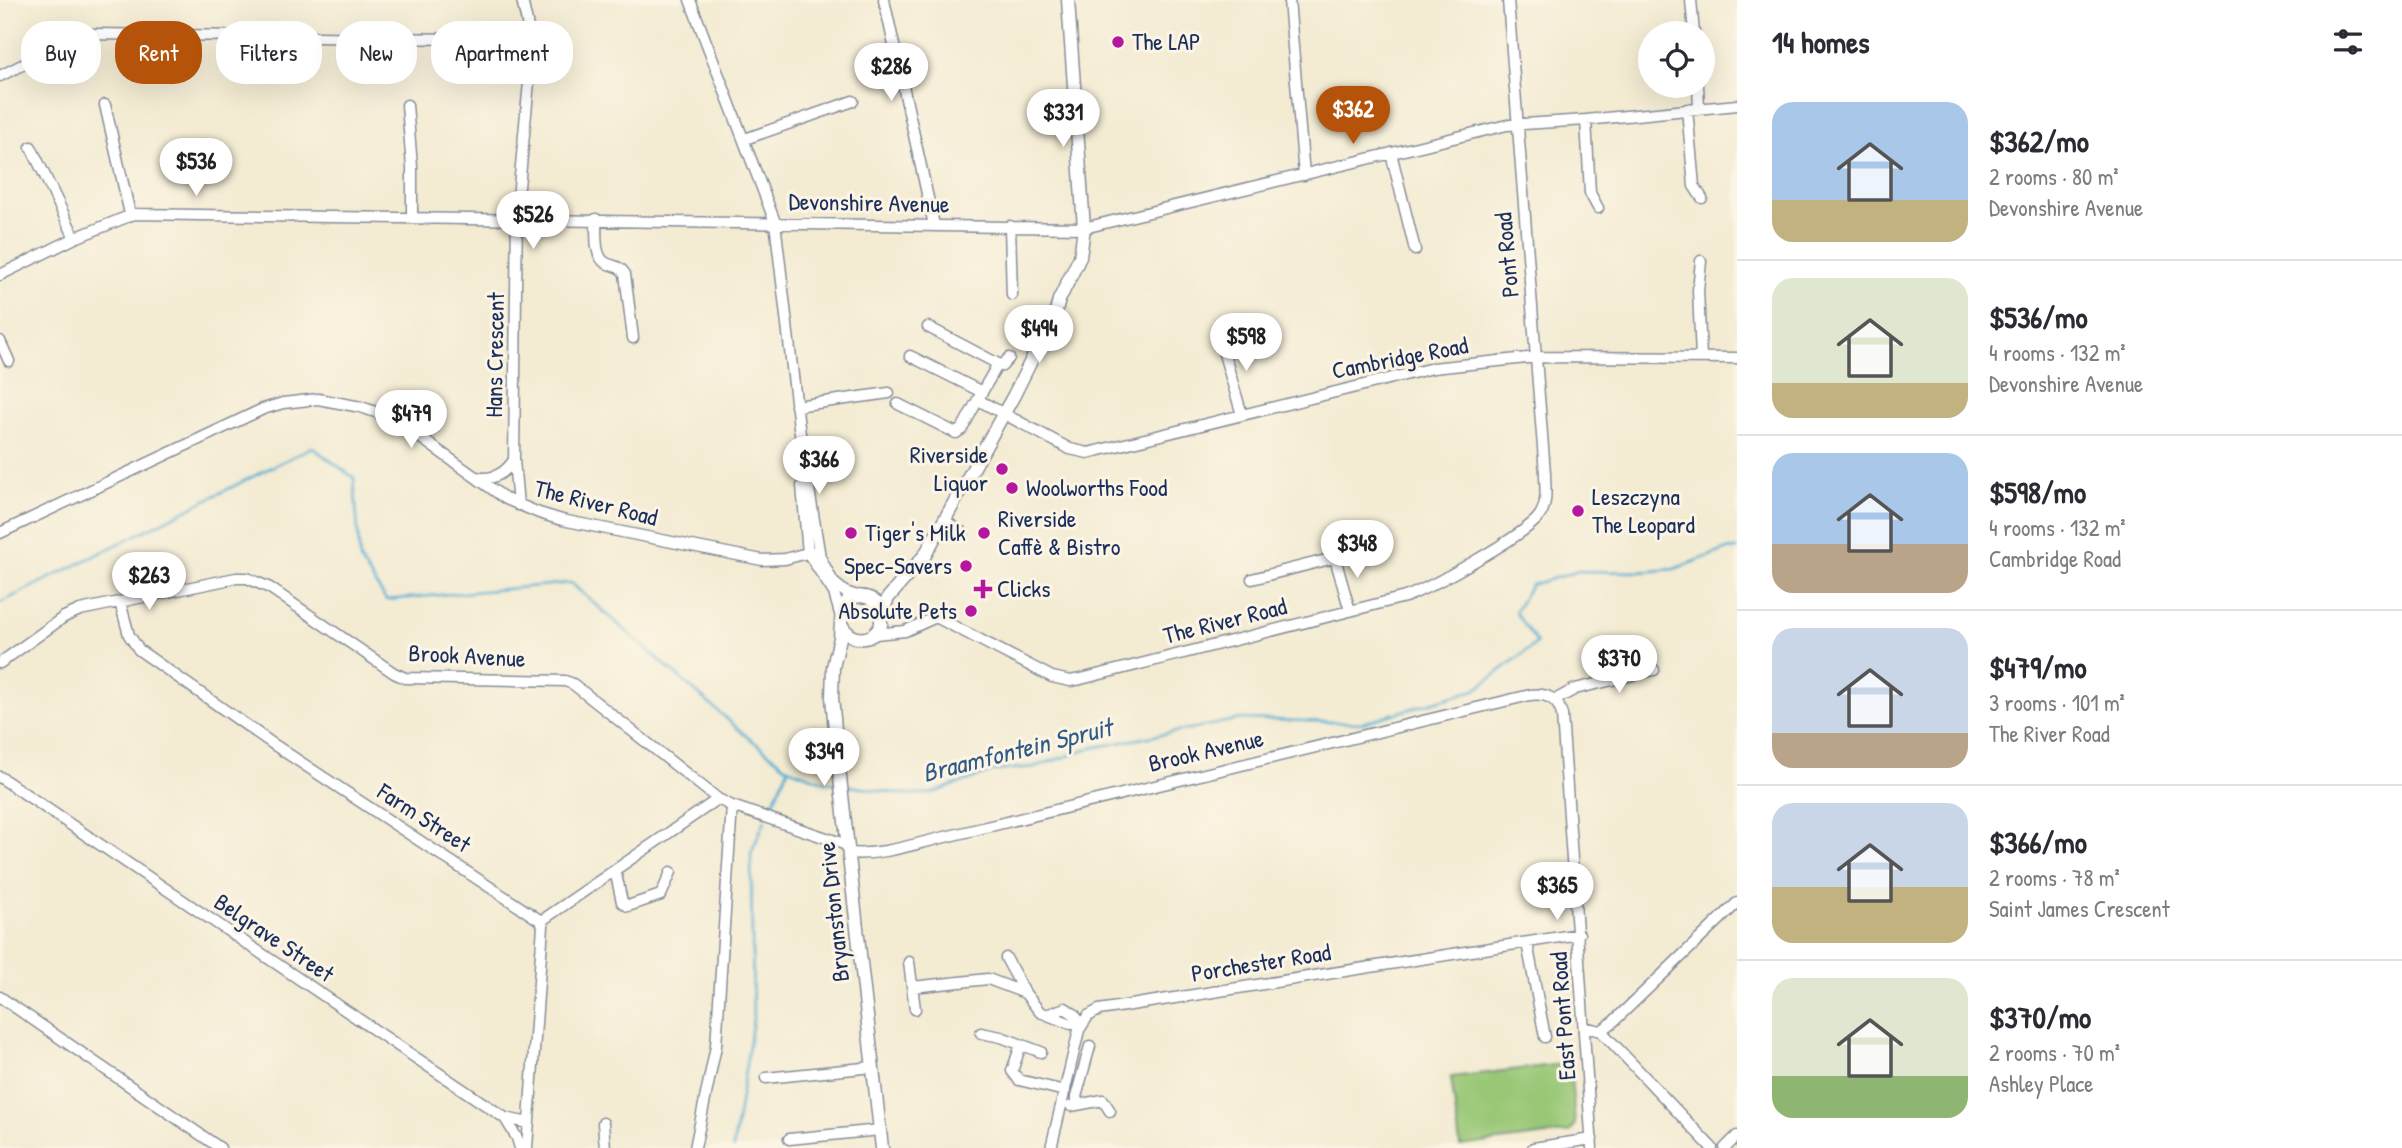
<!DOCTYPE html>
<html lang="en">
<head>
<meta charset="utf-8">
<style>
	:root { --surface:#fff; --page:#f2f2f3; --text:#2b2b33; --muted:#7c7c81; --line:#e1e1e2; --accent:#b45309 }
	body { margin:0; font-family:"Patrick Hand",sans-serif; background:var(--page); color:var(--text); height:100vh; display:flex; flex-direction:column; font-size:26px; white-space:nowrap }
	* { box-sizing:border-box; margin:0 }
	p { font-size:23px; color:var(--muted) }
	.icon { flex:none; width:38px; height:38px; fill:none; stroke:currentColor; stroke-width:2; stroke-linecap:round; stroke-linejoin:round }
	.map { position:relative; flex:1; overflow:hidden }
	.side { display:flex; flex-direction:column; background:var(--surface); width:665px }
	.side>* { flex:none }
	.guide { position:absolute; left:21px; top:21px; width:665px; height:63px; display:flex; gap:14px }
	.fabs { position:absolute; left:1638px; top:21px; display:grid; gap:14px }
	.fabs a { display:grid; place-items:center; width:77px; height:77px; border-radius:50%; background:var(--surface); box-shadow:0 7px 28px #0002; font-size:35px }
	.price { position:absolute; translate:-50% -60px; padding:0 16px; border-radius:24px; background:#fff; color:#222; font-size:23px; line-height:46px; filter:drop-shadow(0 2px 4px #0008) }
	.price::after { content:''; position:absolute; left:50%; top:42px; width:21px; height:16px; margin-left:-10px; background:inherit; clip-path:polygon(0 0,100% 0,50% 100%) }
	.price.selected { background:var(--accent); color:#fff }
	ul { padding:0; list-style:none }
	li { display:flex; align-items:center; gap:21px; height:175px; padding:0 35px }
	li+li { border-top:2px solid var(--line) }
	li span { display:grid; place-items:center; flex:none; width:196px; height:140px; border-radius:21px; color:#555 }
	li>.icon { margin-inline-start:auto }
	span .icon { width:84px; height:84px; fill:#fffc; stroke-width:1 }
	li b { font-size:30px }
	h2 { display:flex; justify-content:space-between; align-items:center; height:84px; padding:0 35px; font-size:30px }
	.pill { padding:0 24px; border-radius:28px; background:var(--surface); box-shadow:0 7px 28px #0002; font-size:24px; line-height:63px }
	.pill.selected { background:var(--accent); color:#fff }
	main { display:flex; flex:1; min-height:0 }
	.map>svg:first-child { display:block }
	.green { fill:#98c776; stroke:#5a7b6a; stroke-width:2 }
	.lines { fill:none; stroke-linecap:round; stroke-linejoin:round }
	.stream { stroke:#53acd1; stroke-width:2.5 }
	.minor-casing { stroke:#878d98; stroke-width:13 }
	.major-casing { stroke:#878d98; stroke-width:15 }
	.minor { stroke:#fff; stroke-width:10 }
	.major { stroke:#fff; stroke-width:12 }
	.poi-dot { fill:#b5179e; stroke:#fcf5e5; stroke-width:2.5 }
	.labels { text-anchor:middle; stroke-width:6; stroke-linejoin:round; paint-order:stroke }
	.poi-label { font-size:24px; fill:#1b2f5e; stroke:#fcf5e5; text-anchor:start }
	.street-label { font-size:24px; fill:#1b2f5e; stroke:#fcf5e5 }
	.water-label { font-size:26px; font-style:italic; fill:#2f5b86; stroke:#fcf5e5 }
</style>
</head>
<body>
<main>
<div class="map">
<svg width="1737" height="1148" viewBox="0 0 1737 1148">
	<rect width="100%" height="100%" fill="#fcf5e5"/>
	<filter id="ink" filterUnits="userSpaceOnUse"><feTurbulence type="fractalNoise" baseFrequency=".0143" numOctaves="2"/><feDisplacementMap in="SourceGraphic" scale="14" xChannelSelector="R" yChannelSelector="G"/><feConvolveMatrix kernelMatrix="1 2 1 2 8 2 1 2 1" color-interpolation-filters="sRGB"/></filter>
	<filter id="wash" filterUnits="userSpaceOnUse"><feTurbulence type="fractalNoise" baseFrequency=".00686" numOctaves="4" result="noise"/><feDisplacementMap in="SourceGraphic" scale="28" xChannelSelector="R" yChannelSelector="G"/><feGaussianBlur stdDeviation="1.57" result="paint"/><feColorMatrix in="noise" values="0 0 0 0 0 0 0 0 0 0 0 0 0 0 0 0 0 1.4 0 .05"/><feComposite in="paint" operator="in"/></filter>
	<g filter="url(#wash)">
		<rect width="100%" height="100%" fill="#f3ebd2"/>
		<path class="green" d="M1570 1063 1575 1125 1570 1132 1460 1146 1451 1077Z"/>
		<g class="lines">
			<path class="stream" d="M0 603 312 447 354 478 360 560 386 600 571 583 744 734 788 768 824 781 837 784
				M844 785 901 794H930L994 771 1034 767 1092 748 1241 719 1362 723 1475 690 1537 643 1515 612 1531 585 1579 571 1640 572 1674 569 1725 550 1737 549
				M768 814 788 769
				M733 1148 753 1019 751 853 765 820"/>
		</g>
	</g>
	<g filter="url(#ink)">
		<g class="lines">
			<defs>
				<path id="minor" d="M690 0 775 222 799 427 820 557 833 582 845 592 857 596
					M884 0 934 225
					M1289 0 1304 175
					M1691 0 1694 33
					M0 76 66 43 93 34 456 39 530 36
					M1698 86 1699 108
					M105 105 130 214
					M407 105 412 167V216
					M1687 109 1694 186 1702 198
					M1586 120 1590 193 1598 208
					M745 139 853 101
					M31 147 75 238
					M1391 153 1415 250
					M596 219C597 231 593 256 606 263 614 267 619 265 625 274L633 338
					M1010 226 1012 295
					M1701 261 1698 290 1701 357
					M0 275 75 238 134 214 1084 228 1507 125 1586 120 1737 105
					M928 327 1002 366 1009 358
					M1220 340 1242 415
					M0 341 9 361
					M982 392 998 364
					M978 400 1070 449 1088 453 1433 368 1537 357 1737 358
					M898 404 956 433 962 429 982 392 910 356
					M796 406 889 393
					M477 477C493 481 505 473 514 460
					M802 486 808 553 834 593 840 614
					M518 505 514 460 517 208 531 61 530 36 522 0
					M945 521 963 533
					M0 533 263 409 283 403 318 399 361 407 387 416 400 423 506 499 539 513 562 520 762 560 785 559 818 550
					M1335 558 1350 611
					M1252 579 1369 549
					M120 602 129 635 139 650 273 744 541 921 543 926 527 1148
					M875 634 905 631 936 617 1052 677 1070 681 1081 679 1405 597C1428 589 1529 533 1540 515 1548 503 1545 487 1545 473L1508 0
					M0 663 64 617 80 610 236 578H247L270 588 394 673 405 678 565 681 573 684 718 799 732 806 847 845
					M1555 700 1575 689 1654 670
					M0 777 505 1118 529 1123
					M849 853C881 856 914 844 945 837L1530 695C1546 693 1558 698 1562 715L1592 1148
					M615 870 622 902 628 906 661 895 671 872
					M541 921 718 799
					M1527 943 1545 1037
					M1006 958 1025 993
					M909 962 915 1009
					M912 987 988 979 1025 993 1040 1012 1071 1024H1081
					M0 997 220 1148
					M1049 1014 1065 1008 1074 1014 1081 1024
					M1584 1027 1601 1031 1712 1148
					M1601 1031 1613 1022 1737 903
					M981 1033 1001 1037 1041 1052
					M1021 1045 1012 1071 1019 1080 1065 1091
					M766 1078 873 1067
					M1078 1104 1076 1097 1090 1046
					M1071 1106 1103 1100 1110 1111
					M505 1118 517 1138 520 1148
					M603 1123 605 1148
					M789 1139 880 1130
					M695 1148 716 1046 732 806
					M1051 1148 1079 1030 1088 1016 1099 1010 1579 934
					M1533 1148 1592 1139
					M1725 1148 1737 1136"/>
				<path id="major" d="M882 614 888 598 925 555 1014 395 1056 311 1059 300 1080 257 1084 228 1068 0
					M841 624C851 643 872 643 881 625V608C870 593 852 592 842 608L840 638 833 667 832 697 837 751 882 1148"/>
			</defs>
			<use href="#minor" class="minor-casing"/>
			<use href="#major" class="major-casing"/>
			<use href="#minor" class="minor"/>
			<use href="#major" class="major"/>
		</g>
	</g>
	<g class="poi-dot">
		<circle cx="1118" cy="42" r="7"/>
		<circle cx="1002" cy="469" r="7"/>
		<circle cx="1012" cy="488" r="7"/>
		<circle cx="1578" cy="511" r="7"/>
		<circle cx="851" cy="533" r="7"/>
		<circle cx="984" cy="533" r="7"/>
		<circle cx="966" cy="566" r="7"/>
		<path d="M979.5 578.5h7v7h7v7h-7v7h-7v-7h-7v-7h7z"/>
		<circle cx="971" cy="611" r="7"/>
	</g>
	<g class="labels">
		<g class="poi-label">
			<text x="1132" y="50">The LAP</text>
			<text x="988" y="463" text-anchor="end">Riverside<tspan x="988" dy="28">Liquor</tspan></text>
			<text x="1026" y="496">Woolworths Food</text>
			<text x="1592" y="505">Leszczyna<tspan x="1592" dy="28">The Leopard</tspan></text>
			<text x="998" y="527">Riverside<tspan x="998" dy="28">Caffè &amp; Bistro</tspan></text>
			<text x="865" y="541">Tiger's Milk</text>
			<text x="952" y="574" text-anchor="end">Spec-Savers</text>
			<text x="997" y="597">Clicks</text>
			<text x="957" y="619" text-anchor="end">Absolute Pets</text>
		</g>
		<g class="street-label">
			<text transform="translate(869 203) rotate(1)" y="8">Devonshire Avenue</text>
			<text transform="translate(1507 255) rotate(-95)" y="8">Pont Road</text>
			<text transform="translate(495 355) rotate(-89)" y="8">Hans Crescent</text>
			<text transform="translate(1400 358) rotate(-11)" y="8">Cambridge Road</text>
			<text transform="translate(596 503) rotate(14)" y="8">The River Road</text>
			<text transform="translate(1225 621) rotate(-14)" y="8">The River Road</text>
			<text transform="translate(467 656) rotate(3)" y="8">Brook Avenue</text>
			<text transform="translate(1206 751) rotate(-13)" y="8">Brook Avenue</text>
			<text transform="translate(424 818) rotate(33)" y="8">Farm Street</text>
			<text transform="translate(834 912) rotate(-96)" y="8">Bryanston Drive</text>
			<text transform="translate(274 938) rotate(34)" y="8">Belgrave Street</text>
			<text transform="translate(1261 963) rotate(-9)" y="8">Porchester Road</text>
			<text transform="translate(1563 1016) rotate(-94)" y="8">East Pont Road</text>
		</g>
		<g class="water-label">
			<text transform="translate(1017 750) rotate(-14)" y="9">Braamfontein Spruit</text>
		</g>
	</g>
</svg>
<div class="fabs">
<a><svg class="icon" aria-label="locate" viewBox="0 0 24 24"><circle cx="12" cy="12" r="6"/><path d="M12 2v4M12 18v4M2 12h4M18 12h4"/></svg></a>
</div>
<b class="price" style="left:891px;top:103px">$286</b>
<b class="price selected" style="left:1353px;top:146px">$362</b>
<b class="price" style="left:1063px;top:149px">$331</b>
<b class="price" style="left:196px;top:198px">$536</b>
<b class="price" style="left:533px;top:251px">$526</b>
<b class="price" style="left:1039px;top:365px">$494</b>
<b class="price" style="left:1246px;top:373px">$598</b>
<b class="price" style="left:411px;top:450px">$479</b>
<b class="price" style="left:819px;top:496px">$366</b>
<b class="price" style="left:1357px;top:580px">$348</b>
<b class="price" style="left:149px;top:612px">$263</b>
<b class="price" style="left:1619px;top:695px">$370</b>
<b class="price" style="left:824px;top:788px">$349</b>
<b class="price" style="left:1557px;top:922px">$365</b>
<div class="guide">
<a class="pill">Buy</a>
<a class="pill selected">Rent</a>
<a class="pill">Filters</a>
<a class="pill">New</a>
<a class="pill">Apartment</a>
</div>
</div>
<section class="side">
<h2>14 homes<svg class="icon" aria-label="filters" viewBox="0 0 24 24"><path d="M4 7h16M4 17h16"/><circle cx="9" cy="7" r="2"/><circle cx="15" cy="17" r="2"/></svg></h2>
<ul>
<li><span style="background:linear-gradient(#a9c7e8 70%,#c2b280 0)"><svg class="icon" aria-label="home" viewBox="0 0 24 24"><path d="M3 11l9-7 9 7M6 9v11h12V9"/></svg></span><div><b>$362/mo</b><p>2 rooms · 80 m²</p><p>Devonshire Avenue</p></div></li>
<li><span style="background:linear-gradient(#dfe7d0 75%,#c2b280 0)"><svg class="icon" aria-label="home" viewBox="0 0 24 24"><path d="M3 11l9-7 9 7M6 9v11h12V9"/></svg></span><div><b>$536/mo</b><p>4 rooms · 132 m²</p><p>Devonshire Avenue</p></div></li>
<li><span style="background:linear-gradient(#a9c7e8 65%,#b9a48a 0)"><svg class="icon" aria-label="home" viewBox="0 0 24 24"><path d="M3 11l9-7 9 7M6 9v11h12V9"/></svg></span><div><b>$598/mo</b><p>4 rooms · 132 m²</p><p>Cambridge Road</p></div></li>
<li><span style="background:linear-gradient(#c9d6e8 75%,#b9a48a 0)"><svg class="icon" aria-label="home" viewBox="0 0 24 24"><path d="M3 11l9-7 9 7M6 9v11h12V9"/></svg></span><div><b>$479/mo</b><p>3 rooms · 101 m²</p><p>The River Road</p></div></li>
<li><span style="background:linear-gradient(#c9d6e8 60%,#c2b280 0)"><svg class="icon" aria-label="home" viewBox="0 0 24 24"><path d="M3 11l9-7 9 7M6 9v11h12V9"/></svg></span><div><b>$366/mo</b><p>2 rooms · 78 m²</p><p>Saint James Crescent</p></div></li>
<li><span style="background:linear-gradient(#dfe7d0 70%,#8fb573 0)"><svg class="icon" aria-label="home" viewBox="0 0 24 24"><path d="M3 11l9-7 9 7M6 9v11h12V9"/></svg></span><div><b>$370/mo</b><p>2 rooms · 70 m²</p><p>Ashley Place</p></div></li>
</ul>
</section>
</main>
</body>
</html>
